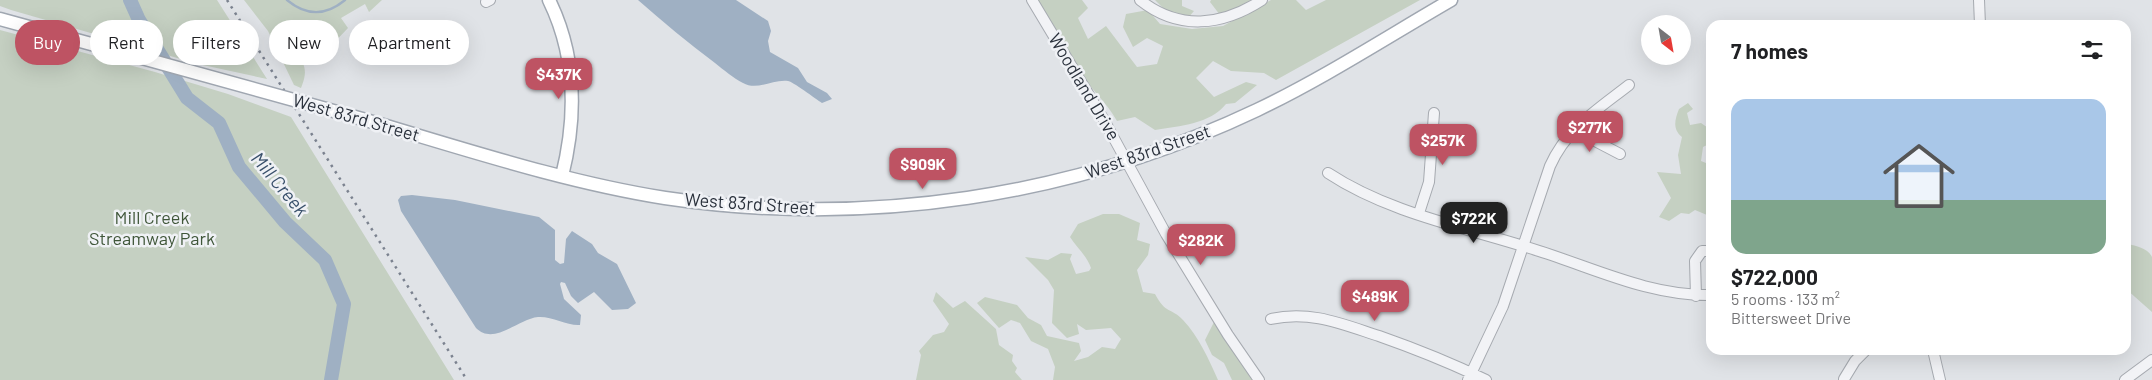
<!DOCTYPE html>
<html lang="en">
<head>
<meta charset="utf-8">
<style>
	:root { --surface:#fff; --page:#f6f6f6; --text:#202124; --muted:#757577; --line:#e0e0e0; --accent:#be5363 }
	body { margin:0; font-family:Barlow,sans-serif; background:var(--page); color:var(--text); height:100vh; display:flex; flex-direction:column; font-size:19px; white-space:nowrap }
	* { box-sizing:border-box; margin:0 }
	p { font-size:16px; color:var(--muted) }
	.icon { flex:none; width:28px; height:28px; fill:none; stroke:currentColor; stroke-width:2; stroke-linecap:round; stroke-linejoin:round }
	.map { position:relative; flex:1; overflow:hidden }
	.side { position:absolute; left:1706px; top:20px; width:425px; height:335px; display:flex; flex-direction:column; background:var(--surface); border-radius:15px; box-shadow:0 5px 20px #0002 }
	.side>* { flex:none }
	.banner { position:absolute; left:15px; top:20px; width:475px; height:45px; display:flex; gap:10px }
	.needle { width:32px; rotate:149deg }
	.fabs { position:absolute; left:1641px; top:15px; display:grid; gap:10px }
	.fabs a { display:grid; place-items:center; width:50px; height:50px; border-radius:50%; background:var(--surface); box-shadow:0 5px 20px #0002; font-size:25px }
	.price { position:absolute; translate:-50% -42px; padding:0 11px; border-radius:10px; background:var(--accent); color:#fff; font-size:16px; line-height:32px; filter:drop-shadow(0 1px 2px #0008) }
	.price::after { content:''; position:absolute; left:50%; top:30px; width:15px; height:11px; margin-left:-8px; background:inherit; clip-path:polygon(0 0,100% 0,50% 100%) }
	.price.on { background:#222; color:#fff }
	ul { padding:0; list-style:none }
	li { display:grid; align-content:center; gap:10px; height:265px; padding:0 25px }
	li+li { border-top:1px solid var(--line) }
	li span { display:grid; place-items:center; height:155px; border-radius:15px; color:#555 }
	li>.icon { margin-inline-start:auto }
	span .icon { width:90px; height:90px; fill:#fffc; stroke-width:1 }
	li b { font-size:21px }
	h2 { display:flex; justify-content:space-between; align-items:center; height:60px; padding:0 25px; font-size:21px }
	.tag { padding:0 18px; border-radius:22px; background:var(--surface); box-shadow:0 5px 20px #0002; font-size:18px; line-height:45px }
	.tag.on { background:var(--accent); color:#fff }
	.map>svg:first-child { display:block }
	.green { fill:#c5d0c2 }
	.water { fill:#9fb0c3 }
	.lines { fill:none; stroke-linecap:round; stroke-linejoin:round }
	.stream { stroke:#9fb0c3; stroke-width:2.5 }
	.river { stroke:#9fb0c3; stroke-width:14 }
	.minor-casing { stroke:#a6aab0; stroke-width:12 }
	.major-casing { stroke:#a0a7b1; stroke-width:15 }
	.minor { stroke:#f2f3f6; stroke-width:10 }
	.major { stroke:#fff; stroke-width:12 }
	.rail { stroke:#7b828f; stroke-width:2.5; stroke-dasharray:2.5 5; stroke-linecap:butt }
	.major-bridge-casing { stroke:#a0a7b1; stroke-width:15; stroke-linecap:butt }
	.major-bridge { stroke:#fff; stroke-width:12 }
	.labels { text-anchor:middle; stroke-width:5; stroke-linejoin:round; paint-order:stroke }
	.street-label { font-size:18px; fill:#2a313c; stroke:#eff1f5 }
	.park-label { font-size:18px; fill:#3f5639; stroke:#eff1f5 }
	.water-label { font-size:19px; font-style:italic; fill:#39506b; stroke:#eff1f5 }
</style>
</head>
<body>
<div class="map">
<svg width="2152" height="380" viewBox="0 0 2152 380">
	<rect width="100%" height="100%" fill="#e0e3e7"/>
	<path class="green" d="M0 0H217L267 79 198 64 11 10 0 6Z
		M244 0H382L369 12 365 4 341 18 348 28 328 49 305 41 293 48C304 63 309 69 301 88L294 85 268 31Z
		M1036 0H1082L1088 8 1078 18 1088 39 1106 26 1137 67 1157 64 1163 46 1147 38 1133 47 1123 27 1126 14 1148 10 1160 24 1192 29 1223 26 1271 0H1296L1306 10 1326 0H1420L1276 80 1264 73 1231 71 1213 61 1196 78 1214 97 1246 82 1257 85 1235 103 1226 104C1210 124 1180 126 1155 130L1135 117 1117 121C1107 103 1092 90 1081 74 1065 49 1055 22 1036 0Z
		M1155 0H1182V6L1194 11 1187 19 1165 10Z
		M1211 0H1251L1237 9 1220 15 1210 2Z
		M0 30 155 72 228 94 291 117 454 380H0Z
		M1688 103 1693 109 1687 113 1690 125 1701 123 1711 130 1709 144 1703 147 1701 161 1711 165V213L1707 215 1695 210 1689 214 1681 213 1669 221 1659 217 1671 198 1657 172 1681 174 1678 155 1682 137C1672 129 1675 119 1679 109Z
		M1103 214H1119L1140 223 1137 240 1150 244 1148 255 1137 270 1143 292 1155 294C1166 315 1171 307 1183 320 1199 337 1208 358 1218 380H1053L1055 367 1048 349 1031 341 1020 323 1011 320 999 328 977 303 985 297 1017 305 1028 318 1041 325 1047 336 1079 343 1081 351 1074 361 1088 357 1102 347 1115 349 1121 339 1111 328 1086 330 1077 324 1079 334 1067 338 1052 323 1054 290 1048 280 1025 257 1048 260 1061 253 1072 254 1070 259 1076 274 1089 271 1091 268C1087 256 1077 248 1070 237L1078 224Z
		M2128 244C2136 246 2148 248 2152 257V312L2126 289Z
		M936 292 953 308 965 301 996 329 999 345 1013 355 1012 361 1017 368 1015 372 1022 380H916L921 355 919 351 933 335 944 332 949 324 933 301Z
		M1214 322 1255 380H1232L1224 363 1212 355 1205 340Z"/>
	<path class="water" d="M638 0H736L768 21 771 31 768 41 770 52 798 68 807 82 827 93 832 99 822 103C816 99 792 81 788 81 773 79 757 91 743 83 733 78 724 70 715 63 688 43 663 22 638 0Z
		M412 195 455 200 539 217 555 230V260L560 264 564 263 566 239 572 231 592 244 598 253 617 264 636 303 628 309 612 310 594 292 578 303 571 296 565 283 561 282 560 284 564 299 581 315 580 325C567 326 552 316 538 317 518 319 494 346 476 328L401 211 398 200 401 196Z"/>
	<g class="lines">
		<path class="stream" d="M287 0C306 16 326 16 345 0"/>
		<path class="river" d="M130 0 139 20 187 98 219 123 239 167 285 222 325 260 344 304 331 380"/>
		<defs>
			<path id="minor" d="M1032 0 1104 120 1166 234 1228 335 1259 380
				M1140 0C1179 31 1222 26 1262 0
				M1979 0 1980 25
				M486 2 490 0
				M1577 126 1597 142 1620 154
				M1328 173C1390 214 1469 228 1539 251 1596 269 1650 296 1711 295
				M1419 213 1429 182 1434 113
				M1696 296 1695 261 1702 251H1711
				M1271 319C1310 310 1342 324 1379 336 1416 349 1451 363 1486 380
				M1933 350 1940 380
				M1844 379 1855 361 1866 350
				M1468 380 1503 306 1550 166C1567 128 1597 110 1629 85
				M2125 380 2152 360"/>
			<path id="major" d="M549 0C577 57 577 116 562 176
				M0 19 113 50
				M366 120C465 149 564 182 665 198 866 228 1074 197 1257 110 1324 78 1387 37 1451 0"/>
		</defs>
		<use href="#minor" class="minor-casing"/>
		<use href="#major" class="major-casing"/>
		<use href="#minor" class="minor"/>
		<use href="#major" class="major"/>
		<path class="rail" d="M227 0 467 380"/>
		<defs>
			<path id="major-bridge" d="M113 50 366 120"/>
		</defs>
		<use href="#major-bridge" class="major-bridge-casing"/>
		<use href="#major-bridge" class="major-bridge"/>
	</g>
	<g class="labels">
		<g class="street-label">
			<text transform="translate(1084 87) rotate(59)" y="6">Woodland Drive</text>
			<text transform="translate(356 118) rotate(16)" y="6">West 83rd Street</text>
			<text transform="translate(1148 152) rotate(-19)" y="6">West 83rd Street</text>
			<text transform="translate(750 204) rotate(4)" y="6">West 83rd Street</text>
		</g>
		<g class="park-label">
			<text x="152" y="224">Mill Creek<tspan x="152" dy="21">Streamway Park</tspan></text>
		</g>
		<g class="water-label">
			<text transform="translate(280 184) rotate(50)" y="7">Mill Creek</text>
		</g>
	</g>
</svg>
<div class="fabs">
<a><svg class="needle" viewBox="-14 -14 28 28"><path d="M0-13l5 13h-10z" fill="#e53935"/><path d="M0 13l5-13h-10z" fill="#757577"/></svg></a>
</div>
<b class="price" style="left:559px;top:100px">$437K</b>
<b class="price" style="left:1590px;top:153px">$277K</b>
<b class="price" style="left:1443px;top:166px">$257K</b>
<b class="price" style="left:923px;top:190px">$909K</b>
<b class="price on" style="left:1474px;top:244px">$722K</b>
<b class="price" style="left:1201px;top:266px">$282K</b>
<b class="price" style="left:1375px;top:322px">$489K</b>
<div class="banner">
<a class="tag on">Buy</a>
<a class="tag">Rent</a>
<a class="tag">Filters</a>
<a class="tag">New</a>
<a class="tag">Apartment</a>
</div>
<section class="side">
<h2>7 homes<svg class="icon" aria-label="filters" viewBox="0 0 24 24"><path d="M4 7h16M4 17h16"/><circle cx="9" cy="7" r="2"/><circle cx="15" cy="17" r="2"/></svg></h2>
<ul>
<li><span style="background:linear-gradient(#a9c7e8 65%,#7fa58c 0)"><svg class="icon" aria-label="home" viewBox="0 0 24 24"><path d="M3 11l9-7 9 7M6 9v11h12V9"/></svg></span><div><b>$722,000</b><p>5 rooms · 133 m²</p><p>Bittersweet Drive</p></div></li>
</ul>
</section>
</div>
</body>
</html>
